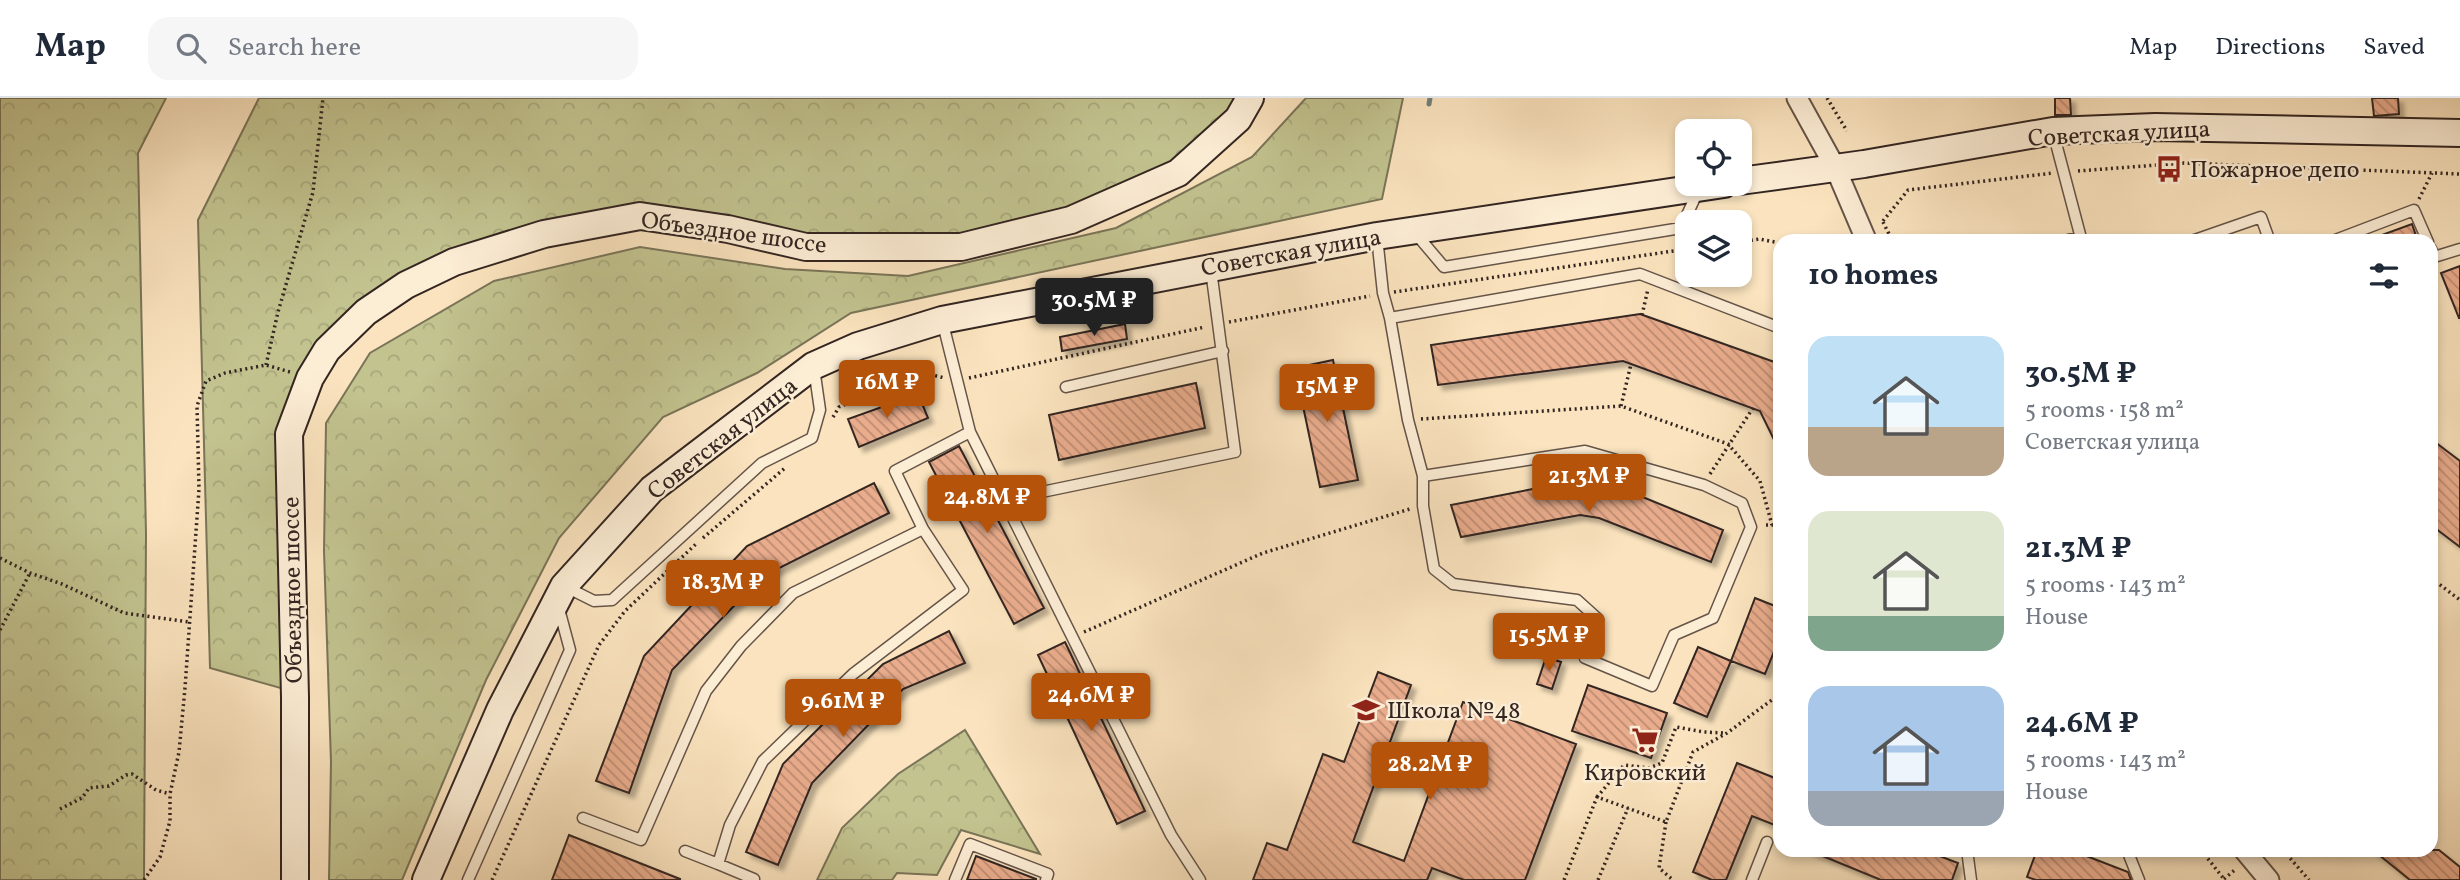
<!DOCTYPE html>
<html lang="en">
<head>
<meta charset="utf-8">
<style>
	:root { --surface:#fff; --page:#f6f6f7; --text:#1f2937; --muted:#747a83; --line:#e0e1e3; --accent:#b45309 }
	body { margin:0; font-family:Vollkorn,serif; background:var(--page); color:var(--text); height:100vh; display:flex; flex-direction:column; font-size:26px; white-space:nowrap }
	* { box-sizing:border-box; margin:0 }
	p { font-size:23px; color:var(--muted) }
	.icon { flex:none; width:38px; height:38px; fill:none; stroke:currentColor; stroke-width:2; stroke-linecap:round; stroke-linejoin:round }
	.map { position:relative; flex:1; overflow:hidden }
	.panel { position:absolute; left:1773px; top:136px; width:665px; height:623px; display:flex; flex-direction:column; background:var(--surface); border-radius:21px; box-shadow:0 4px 10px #0003 }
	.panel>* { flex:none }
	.buttons { position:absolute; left:1675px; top:21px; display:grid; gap:14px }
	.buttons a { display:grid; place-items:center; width:77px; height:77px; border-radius:14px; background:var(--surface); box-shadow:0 4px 10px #0003; font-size:35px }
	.price { position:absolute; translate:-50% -60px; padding:0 16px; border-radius:7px; background:var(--accent); color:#fff; font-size:23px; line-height:46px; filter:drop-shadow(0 2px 4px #0008) }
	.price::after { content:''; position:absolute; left:50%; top:42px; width:21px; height:16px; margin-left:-10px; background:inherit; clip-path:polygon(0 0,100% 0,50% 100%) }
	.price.current { background:#222; color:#fff }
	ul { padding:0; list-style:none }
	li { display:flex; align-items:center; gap:21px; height:175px; padding:0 35px }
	li span { display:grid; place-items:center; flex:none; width:196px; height:140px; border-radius:21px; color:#555 }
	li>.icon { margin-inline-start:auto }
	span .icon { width:84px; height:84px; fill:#fffc; stroke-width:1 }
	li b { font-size:30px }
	h2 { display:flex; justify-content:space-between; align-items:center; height:84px; padding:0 35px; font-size:30px }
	header { display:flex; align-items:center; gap:42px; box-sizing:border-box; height:98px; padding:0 35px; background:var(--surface); border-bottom:2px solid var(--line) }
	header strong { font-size:33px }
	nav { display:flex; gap:38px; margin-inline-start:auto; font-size:24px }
	.search { width:490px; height:63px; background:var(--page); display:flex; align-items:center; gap:18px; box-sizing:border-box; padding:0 24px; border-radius:21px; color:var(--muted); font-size:26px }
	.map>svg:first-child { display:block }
	.forest { fill:url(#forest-crowns); stroke:#7a7458; stroke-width:2 }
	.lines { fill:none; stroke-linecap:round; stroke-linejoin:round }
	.stream { stroke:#74807a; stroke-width:5 }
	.building { fill:url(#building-back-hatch); stroke:#332521; stroke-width:2; filter:url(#shadow) }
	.lane-casing { stroke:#655448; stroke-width:13 }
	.street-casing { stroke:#655448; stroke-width:23 }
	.secondary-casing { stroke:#332521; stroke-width:30 }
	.path { stroke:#332521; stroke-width:3.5; stroke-dasharray:2 3.5; stroke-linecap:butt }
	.lane { stroke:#fcedd5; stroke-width:10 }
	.street { stroke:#fcedd5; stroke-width:19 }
	.secondary { stroke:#fcedd5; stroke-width:26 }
	.labels { text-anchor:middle; stroke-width:5; stroke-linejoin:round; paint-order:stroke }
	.street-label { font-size:24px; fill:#332521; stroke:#fcedd5 }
	.poi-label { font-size:24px; fill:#332521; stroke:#fcedd5; text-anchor:start }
</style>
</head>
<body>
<header>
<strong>Map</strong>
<div class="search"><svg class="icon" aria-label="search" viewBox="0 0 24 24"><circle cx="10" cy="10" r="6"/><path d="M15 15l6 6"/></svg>Search here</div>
<nav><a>Map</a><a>Directions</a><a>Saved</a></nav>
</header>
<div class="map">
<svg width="2460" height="782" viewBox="0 0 2460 782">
	<defs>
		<pattern id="forest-crowns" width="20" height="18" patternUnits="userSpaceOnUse" patternTransform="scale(1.75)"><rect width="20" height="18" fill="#c2c38f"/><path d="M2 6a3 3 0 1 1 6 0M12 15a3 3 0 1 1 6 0" fill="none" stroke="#a7a77b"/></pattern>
		<pattern id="building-back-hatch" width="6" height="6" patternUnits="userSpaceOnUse" patternTransform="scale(1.75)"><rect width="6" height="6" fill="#e9ac8c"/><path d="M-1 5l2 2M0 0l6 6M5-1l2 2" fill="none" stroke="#bd8c72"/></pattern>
		<filter id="shadow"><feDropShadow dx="5" dy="5" stdDeviation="2" flood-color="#0004"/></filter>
	</defs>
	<rect width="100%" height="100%" fill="#fae3be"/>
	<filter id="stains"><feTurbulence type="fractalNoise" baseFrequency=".00286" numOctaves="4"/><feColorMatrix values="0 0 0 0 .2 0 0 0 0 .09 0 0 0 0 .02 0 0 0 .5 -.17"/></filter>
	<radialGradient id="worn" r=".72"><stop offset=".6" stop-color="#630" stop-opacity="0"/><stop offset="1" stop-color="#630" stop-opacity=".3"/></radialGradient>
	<path class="forest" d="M0 0H166L138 55 146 436 144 782H0Z
		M259 0H1243L1174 70 1071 114 969 142 811 143 733 126 546 128 332 240 285 338 291 593 210 570 198 122Z
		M1306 0H1403L1382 101 851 215 757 275 663 319 559 440 486 582 402 782H329L331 664 324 453 326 325 370 255 494 183 640 149 785 171 908 178 1116 130 1252 59Z
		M965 632 1040 756 961 732 937 777 897 775 892 782H817L842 730 898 676Z"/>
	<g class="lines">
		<path class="stream" d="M1429 6 1430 0"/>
	</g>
	<path class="building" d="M2055 0H2070L2071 17H2055Z
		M2372 0H2398L2399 16 2374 18Z
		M2412 126 2418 144H2369L2368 142Z
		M2460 168V220H2459L2441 175Z
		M1640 216 1780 266V354L1760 313 1623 263 1438 287 1431 247Z
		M1125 226 1127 241 1062 253 1060 239Z
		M1333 262 1358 382 1320 389 1295 270Z
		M1196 285 1205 330 1059 362 1049 317Z
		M918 296 928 320 859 349 848 321Z
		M2431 341 2460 363V449L2431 427Z
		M959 348 1044 510 1014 526 929 364Z
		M1579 382 1611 386 1723 432 1711 464 1599 420 1580 417 1461 439 1451 407Z
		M874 385 889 415 773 473 760 481 672 572 629 695 596 683 644 558 747 448Z
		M1755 500 1780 510V539L1765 576 1731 563Z
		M949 533 965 565 903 591 812 685 778 767 746 754 783 666 883 566Z
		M1065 544 1145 713 1117 726 1038 557Z
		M1698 549 1731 563 1707 619 1674 605Z
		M1546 559 1561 564 1552 591 1537 586Z
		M1378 574 1411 587 1353 744 1404 763 1463 604 1576 646 1525 782H1464L1432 770 1427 782H1253L1267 745 1287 752 1323 656 1344 664Z
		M1588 587 1667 615 1651 660 1572 633Z
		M1737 665 1780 682V729L1752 718 1726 782H1712L1693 774Z
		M569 737 680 781V782H552Z
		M1808 752H1924L1958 765 1952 782H1881Z
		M2037 752H2071L2128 774 2131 782H2036L2027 779Z
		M2373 752H2439L2460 769V782H2410Z
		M976 758 1036 781V782H967Z"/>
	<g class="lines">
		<defs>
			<path id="lane" d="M2053 34 2082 144
				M1416 136 1444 169 1681 130 1698 93
				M1377 139 1383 195 1390 220 1408 322 1423 378V408L1434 471 1453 486 1577 502 1598 521 1585 560 1652 588 1674 537 1713 520 1751 429 1742 405 1704 387 1585 353 1423 378
				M2061 144 2079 139
				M2189 144 2261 119 2270 144
				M2330 144 2414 112 2428 144
				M2431 151 2434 159 2460 151
				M1390 220 1640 176 1780 230
				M942 222 970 334 1171 737 1200 782
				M1066 289 1223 253
				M1005 404 1037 395 1235 354 1211 172
				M564 488 594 503 612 502 762 365 812 340 820 312 814 270
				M583 720 641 742 706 593 741 548 793 495 923 431
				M1967 752 1971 782
				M2127 752 2139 782
				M685 753 718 766 730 727 763 663 853 576 963 492 923 431 895 373 970 334
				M718 766 754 781
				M468 782 570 552 559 511
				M955 782 970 746 1048 776 1046 782
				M1752 782 1767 744"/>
			<path id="street" d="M1797 0 1835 69 1867 144
				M2244 752 2269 782"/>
			<path id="secondary" d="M1740 83 1864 66 2053 33 2155 29 2460 35
				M295 782V599L289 336 310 280 327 252 366 214 406 187 454 164 544 136 640 118 728 131 806 149H961L1071 122 1178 75 1238 21 1250 0
				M426 782 500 612 564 488 652 391 813 268 858 248 942 222 1377 138 1724 86"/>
		</defs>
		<use href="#lane" class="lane-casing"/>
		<use href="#street" class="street-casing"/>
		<use href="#secondary" class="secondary-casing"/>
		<path class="path" d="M1827 0 1847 33
			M2078 73 2184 65 2460 76
			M2419 101 2432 75
			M1883 123 1908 92 2053 75
			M1883 124 1893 144
			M1740 144 1759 141 1780 145
			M1394 194 1687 151
			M1642 217 1648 191
			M1229 224 1370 198
			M266 267 278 214 313 94 323 0
			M969 280 1205 229
			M1621 308 1631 266
			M833 319 839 309 920 274 945 280
			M1421 321 1621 308 1728 346 1760 383 1772 427H1764
			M1710 376 1753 310
			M1772 427H1780
			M703 440 785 370
			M0 460 30 475 62 486 124 515 189 524
			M2431 480 2460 502
			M0 532 30 475
			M1084 534 1263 455 1410 411
			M1597 699 1624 667 1649 670 1662 665 1676 629 1704 634 1725 635
			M60 711 82 700 89 690 109 688 126 677 132 676 156 692 170 696
			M1666 724 1659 770 1673 782
			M2201 752 2224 781
			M2283 752 2309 782
			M2224 781 2236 771
			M144 782 160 759 170 723V696L179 654 185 590 199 391 197 308 206 283 225 275 266 267 290 274
			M492 782 599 547 625 513 697 445
			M1564 782 1597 699 1666 724 1693 654 1727 635 1780 596
			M1598 782 1628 710"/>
		<use href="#lane" class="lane"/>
		<use href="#street" class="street"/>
		<use href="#secondary" class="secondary"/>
	</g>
	<defs>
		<symbol id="bus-bare" viewBox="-9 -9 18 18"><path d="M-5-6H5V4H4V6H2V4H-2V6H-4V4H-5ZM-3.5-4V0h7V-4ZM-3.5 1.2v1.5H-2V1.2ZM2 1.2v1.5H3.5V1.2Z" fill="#8f2418" stroke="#fcedd5" stroke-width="2.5" paint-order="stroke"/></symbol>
		<symbol id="school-bare" viewBox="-9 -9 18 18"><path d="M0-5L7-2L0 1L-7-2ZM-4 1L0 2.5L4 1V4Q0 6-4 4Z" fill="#8f2418" stroke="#fcedd5" stroke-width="2.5" paint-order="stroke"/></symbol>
		<symbol id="supermarket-bare" viewBox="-9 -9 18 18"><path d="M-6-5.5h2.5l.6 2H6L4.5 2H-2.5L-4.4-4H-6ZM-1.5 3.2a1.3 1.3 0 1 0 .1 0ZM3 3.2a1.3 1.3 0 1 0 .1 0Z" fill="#8f2418" stroke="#fcedd5" stroke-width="2.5" paint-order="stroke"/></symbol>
	</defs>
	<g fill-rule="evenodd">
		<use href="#bus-bare" x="2150" y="52" width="38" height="38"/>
		<use href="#school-bare" x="1347" y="593" width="38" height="38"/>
		<use href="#supermarket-bare" x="1626" y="623" width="38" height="38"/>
	</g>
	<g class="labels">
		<g class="street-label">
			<text transform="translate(2119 35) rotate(-3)" y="8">Советская улица</text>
			<text transform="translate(734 134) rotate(8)" y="8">Объездное шоссе</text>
			<text transform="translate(1291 154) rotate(-10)" y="8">Советская улица</text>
			<text transform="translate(722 340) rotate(-38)" y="8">Советская улица</text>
			<text transform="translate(292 492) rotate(-91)" y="8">Объездное шоссе</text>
		</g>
		<g class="poi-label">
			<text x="2190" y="79">Пожарное депо</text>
			<text x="1387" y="620">Школа №48</text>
			<text x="1645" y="682" text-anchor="middle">Кировский</text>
		</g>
	</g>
	<rect width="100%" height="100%" filter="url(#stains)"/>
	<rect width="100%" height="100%" fill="url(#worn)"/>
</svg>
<div class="buttons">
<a><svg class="icon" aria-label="locate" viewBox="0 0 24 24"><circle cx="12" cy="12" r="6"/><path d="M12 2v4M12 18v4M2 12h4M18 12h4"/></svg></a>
<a><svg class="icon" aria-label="layers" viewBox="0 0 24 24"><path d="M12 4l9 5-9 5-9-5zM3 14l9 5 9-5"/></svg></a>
</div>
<b class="price current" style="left:1094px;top:240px">30.5M ₽</b>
<b class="price" style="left:887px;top:322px">16M ₽</b>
<b class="price" style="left:1327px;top:326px">15M ₽</b>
<b class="price" style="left:1589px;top:416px">21.3M ₽</b>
<b class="price" style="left:987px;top:437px">24.8M ₽</b>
<b class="price" style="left:723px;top:522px">18.3M ₽</b>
<b class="price" style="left:1549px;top:575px">15.5M ₽</b>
<b class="price" style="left:1091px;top:635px">24.6M ₽</b>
<b class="price" style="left:843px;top:641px">9.61M ₽</b>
<b class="price" style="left:1430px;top:704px">28.2M ₽</b>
<section class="panel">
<h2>10 homes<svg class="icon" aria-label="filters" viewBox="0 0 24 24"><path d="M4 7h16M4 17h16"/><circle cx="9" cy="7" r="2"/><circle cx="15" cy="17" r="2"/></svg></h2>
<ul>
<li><span style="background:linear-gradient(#bfe0f5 65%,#b9a48a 0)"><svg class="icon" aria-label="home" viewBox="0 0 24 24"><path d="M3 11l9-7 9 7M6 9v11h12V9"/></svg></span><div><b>30.5M ₽</b><p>5 rooms · 158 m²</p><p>Советская улица</p></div></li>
<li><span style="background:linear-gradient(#dfe7d0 75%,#7fa58c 0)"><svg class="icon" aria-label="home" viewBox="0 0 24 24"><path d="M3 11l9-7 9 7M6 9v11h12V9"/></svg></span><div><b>21.3M ₽</b><p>5 rooms · 143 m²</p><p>House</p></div></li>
<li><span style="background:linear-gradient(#a9c7e8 75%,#9aa5b1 0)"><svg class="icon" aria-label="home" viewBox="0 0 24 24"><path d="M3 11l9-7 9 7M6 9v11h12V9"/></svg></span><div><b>24.6M ₽</b><p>5 rooms · 143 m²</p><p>House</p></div></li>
</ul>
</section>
</div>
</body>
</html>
